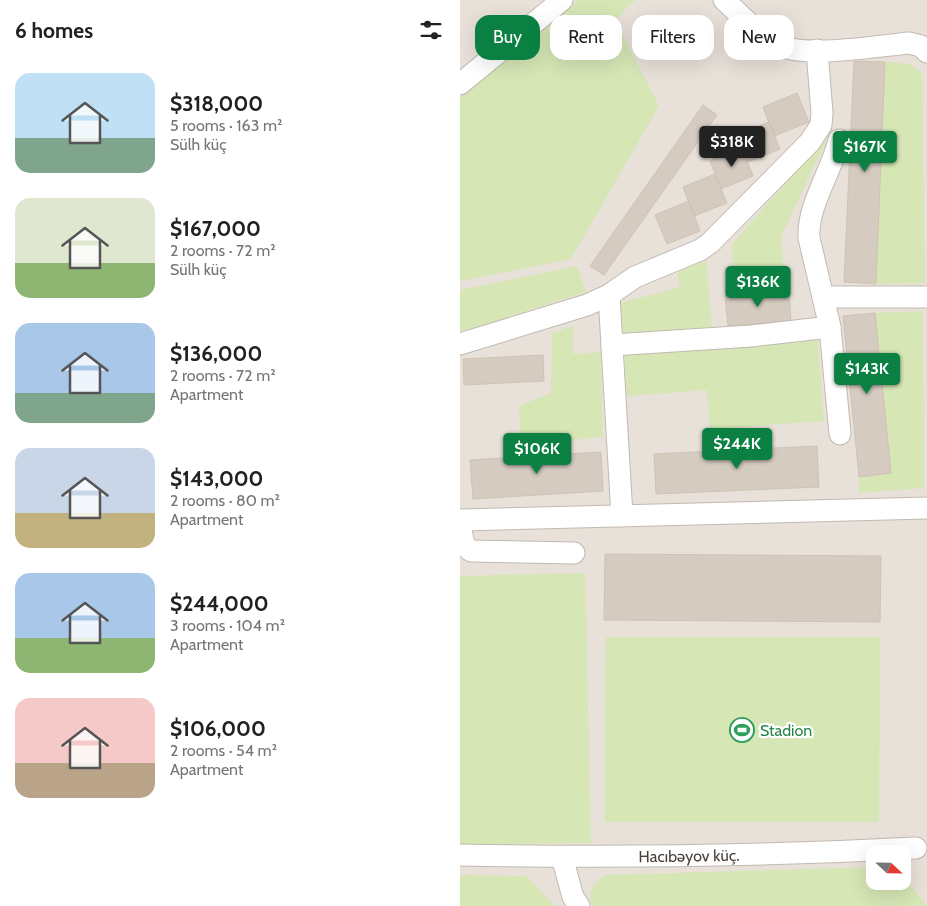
<!DOCTYPE html>
<html lang="en">
<head>
<meta charset="utf-8">
<style>
	:root { --surface:#fff; --page:#f6f6f6; --text:#202124; --muted:#757577; --accent:#0b8043 }
	body { margin:0; font-family:Cabin,sans-serif; background:var(--page); color:var(--text); height:100vh; display:flex; flex-direction:column; font-size:19px; white-space:nowrap }
	* { box-sizing:border-box; margin:0 }
	p { font-size:16px; color:var(--muted) }
	.icon { flex:none; width:28px; height:28px; fill:none; stroke:currentColor; stroke-width:2; stroke-linecap:round; stroke-linejoin:round }
	.map { position:relative; flex:1; overflow:hidden }
	.panel { display:flex; flex-direction:column; background:var(--surface); width:460px }
	.panel>* { flex:none }
	.hud { position:absolute; left:15px; top:15px; width:376px; height:45px; display:flex; gap:10px }
	.needle { width:32px; rotate:112deg }
	.buttons { position:absolute; left:406px; top:845px; display:grid; gap:10px }
	.buttons a { display:grid; place-items:center; width:45px; height:45px; border-radius:10px; background:var(--surface); box-shadow:0 5px 20px #0002; font-size:25px }
	.price { position:absolute; translate:-50% -42px; padding:0 11px; border-radius:5px; background:var(--accent); color:#fff; font-size:16px; line-height:32px; filter:drop-shadow(0 1px 2px #0008) }
	.price::after { content:''; position:absolute; left:50%; top:30px; width:15px; height:11px; margin-left:-8px; background:inherit; clip-path:polygon(0 0,100% 0,50% 100%) }
	.price.active { background:#222; color:#fff }
	ul { padding:0; list-style:none }
	li { display:flex; align-items:center; gap:15px; height:125px; padding:0 15px }
	li span { display:grid; place-items:center; flex:none; width:140px; height:100px; border-radius:15px; color:#555 }
	li>.icon { margin-inline-start:auto }
	span .icon { width:60px; height:60px; fill:#fffc; stroke-width:1 }
	li b { font-size:21px }
	h2 { display:flex; justify-content:space-between; align-items:center; height:60px; padding:0 15px; font-size:21px }
	.pill { padding:0 18px; border-radius:15px; background:var(--surface); box-shadow:0 5px 20px #0002; font-size:18px; line-height:45px }
	.pill.active { background:var(--accent); color:#fff }
	main { display:flex; flex:1; min-height:0 }
	.map>svg:first-child { display:block }
	.residential { fill:#e8e1d9; fill-rule:evenodd }
	.green { fill:#d6e6b5 }
	.building { fill:#d5cbc0; stroke:#d0c2b4 }
	.lines { fill:none; stroke-linecap:round; stroke-linejoin:round }
	.minor-casing { stroke:#c2bab0; stroke-width:23 }
	.minor { stroke:#fff; stroke-width:21 }
	.labels { text-anchor:middle; stroke-width:4.5; stroke-linejoin:round; paint-order:stroke }
	.leisure-label { font-size:16px; fill:#27864d; stroke:#fff; text-anchor:start }
	.street-label { font-size:16px; fill:#484038; stroke:#fff }
</style>
</head>
<body>
<main>
<section class="panel">
<h2>6 homes<svg class="icon" aria-label="filters" viewBox="0 0 24 24"><path d="M4 7h16M4 17h16"/><circle cx="9" cy="7" r="2"/><circle cx="15" cy="17" r="2"/></svg></h2>
<ul>
<li><span style="background:linear-gradient(#bfe0f5 65%,#7fa58c 0)"><svg class="icon" aria-label="home" viewBox="0 0 24 24"><path d="M3 11l9-7 9 7M6 9v11h12V9"/></svg></span><div><b>$318,000</b><p>5 rooms · 163 m²</p><p>Sülh küç</p></div></li>
<li><span style="background:linear-gradient(#dfe7d0 65%,#8fb573 0)"><svg class="icon" aria-label="home" viewBox="0 0 24 24"><path d="M3 11l9-7 9 7M6 9v11h12V9"/></svg></span><div><b>$167,000</b><p>2 rooms · 72 m²</p><p>Sülh küç</p></div></li>
<li><span style="background:linear-gradient(#a9c7e8 70%,#7fa58c 0)"><svg class="icon" aria-label="home" viewBox="0 0 24 24"><path d="M3 11l9-7 9 7M6 9v11h12V9"/></svg></span><div><b>$136,000</b><p>2 rooms · 72 m²</p><p>Apartment</p></div></li>
<li><span style="background:linear-gradient(#c9d6e8 65%,#c2b280 0)"><svg class="icon" aria-label="home" viewBox="0 0 24 24"><path d="M3 11l9-7 9 7M6 9v11h12V9"/></svg></span><div><b>$143,000</b><p>2 rooms · 80 m²</p><p>Apartment</p></div></li>
<li><span style="background:linear-gradient(#a9c7e8 65%,#8fb573 0)"><svg class="icon" aria-label="home" viewBox="0 0 24 24"><path d="M3 11l9-7 9 7M6 9v11h12V9"/></svg></span><div><b>$244,000</b><p>3 rooms · 104 m²</p><p>Apartment</p></div></li>
<li><span style="background:linear-gradient(#f6c9c9 65%,#b9a48a 0)"><svg class="icon" aria-label="home" viewBox="0 0 24 24"><path d="M3 11l9-7 9 7M6 9v11h12V9"/></svg></span><div><b>$106,000</b><p>2 rooms · 54 m²</p><p>Apartment</p></div></li>
</ul>
</section>
<div class="map">
<svg width="467" height="906" viewBox="0 0 467 906">
	<rect width="100%" height="100%" fill="#f4f0ea"/>
	<path class="residential" d="M0 0H467V906H0ZM415 854H442V881H415Z"/>
	<path class="green" d="M118 0H175L155 20 199 106 111 259 0 281V97Z
		M425 62C438 63 456 62 462 75L465 283 416 284Z
		M369 134 321 237 324 272 273 274 272 244Z
		M246 260 252 327 162 333 161 303 220 287 217 273Z
		M117 266 126 292 0 332V290Z
		M463 311 464 488 399 493V477L431 473 415 313Z
		M113 326V354L141 352 143 437 61 445 59 406 91 393 92 333Z
		M358 339 364 421 250 429 247 390 167 396 164 352Z
		M125 573 131 843 0 845V576Z
		M146 637H420L419 822H145Z
		M415 867V881H442L443 875 467 906H133C125 892 134 882 146 875Z
		M0 875 66 876 95 906H0Z"/>
	<path class="building" d="M394 61 425 62 416 284 384 282Z
		M337 93 349 122 314 136 303 107Z
		M243 105 257 115 144 275 130 266Z
		M309 122 320 149 288 162 277 135Z
		M282 147 293 176 261 189 250 161Z
		M255 174 267 203 234 216 223 187Z
		M229 201 240 231 207 244 195 215Z
		M329 291 331 321 268 326 265 295Z
		M415 313 431 473 399 477 383 316Z
		M83 355 84 381 4 385 3 359Z
		M357 446 359 487 196 494 194 454Z
		M141 452 143 491 13 499 10 460Z
		M145 554 421 556 420 622 144 620Z"/>
	<g class="lines">
		<defs>
			<g id="minor">
				<path d="M264 0C282 16 301 38 324 47 350 57 419 46 449 43L461 46 467 52"/>
				<path d="M0 84 102 0"/>
				<path d="M379 140C371 173 347 206 349 238L370 327 380 434"/>
				<path d="M149 295 162 516"/>
				<path d="M364 297H467"/>
				<path d="M0 344 127 305 149 295 175 277 240 250 250 243 350 142 361 125 362 113 357 50"/>
				<path d="M152 345 291 336 370 327"/>
				<path d="M0 520 467 508"/>
				<path d="M0 525 4 545 11 551 114 553"/>
				<path id="s1" d="M0 855C152 858 304 856 456 848"/>
				<path d="M102 857 113 897 119 906"/>
			</g>
		</defs>
		<use href="#minor" class="minor-casing"/>
		<use href="#minor" class="minor"/>
	</g>
	<defs>
		<symbol id="stadium-ring" viewBox="-11 -11 22 22"><circle r="9.5" fill="#fff" stroke="#2e9e5b" stroke-width="1.5"/><path d="M0-5a6.5 5 0 1 0 0 10a6.5 5 0 1 0 0-10ZM-3.5-1.8h7v3.6h-7Z" fill="#2e9e5b"/></symbol>
	</defs>
	<g fill-rule="evenodd">
		<use href="#stadium-ring" x="268" y="716" width="28" height="28"/>
	</g>
	<g class="labels">
		<g class="leisure-label">
			<text x="300" y="736">Stadion</text>
		</g>
		<g class="street-label">
			<text dy="6" stroke="none"><textPath href="#s1" startOffset="229">Hacıbəyov küç.</textPath></text>
		</g>
	</g>
</svg>
<div class="buttons">
<a><svg class="needle" viewBox="-14 -14 28 28"><path d="M0-13l5 13h-10z" fill="#e53935"/><path d="M0 13l5-13h-10z" fill="#757577"/></svg></a>
</div>
<b class="price active" style="left:272px;top:168px">$318K</b>
<b class="price" style="left:405px;top:173px">$167K</b>
<b class="price" style="left:298px;top:308px">$136K</b>
<b class="price" style="left:407px;top:395px">$143K</b>
<b class="price" style="left:277px;top:470px">$244K</b>
<b class="price" style="left:77px;top:475px">$106K</b>
<div class="hud">
<a class="pill active">Buy</a>
<a class="pill">Rent</a>
<a class="pill">Filters</a>
<a class="pill">New</a>
</div>
</div>
</main>
</body>
</html>
